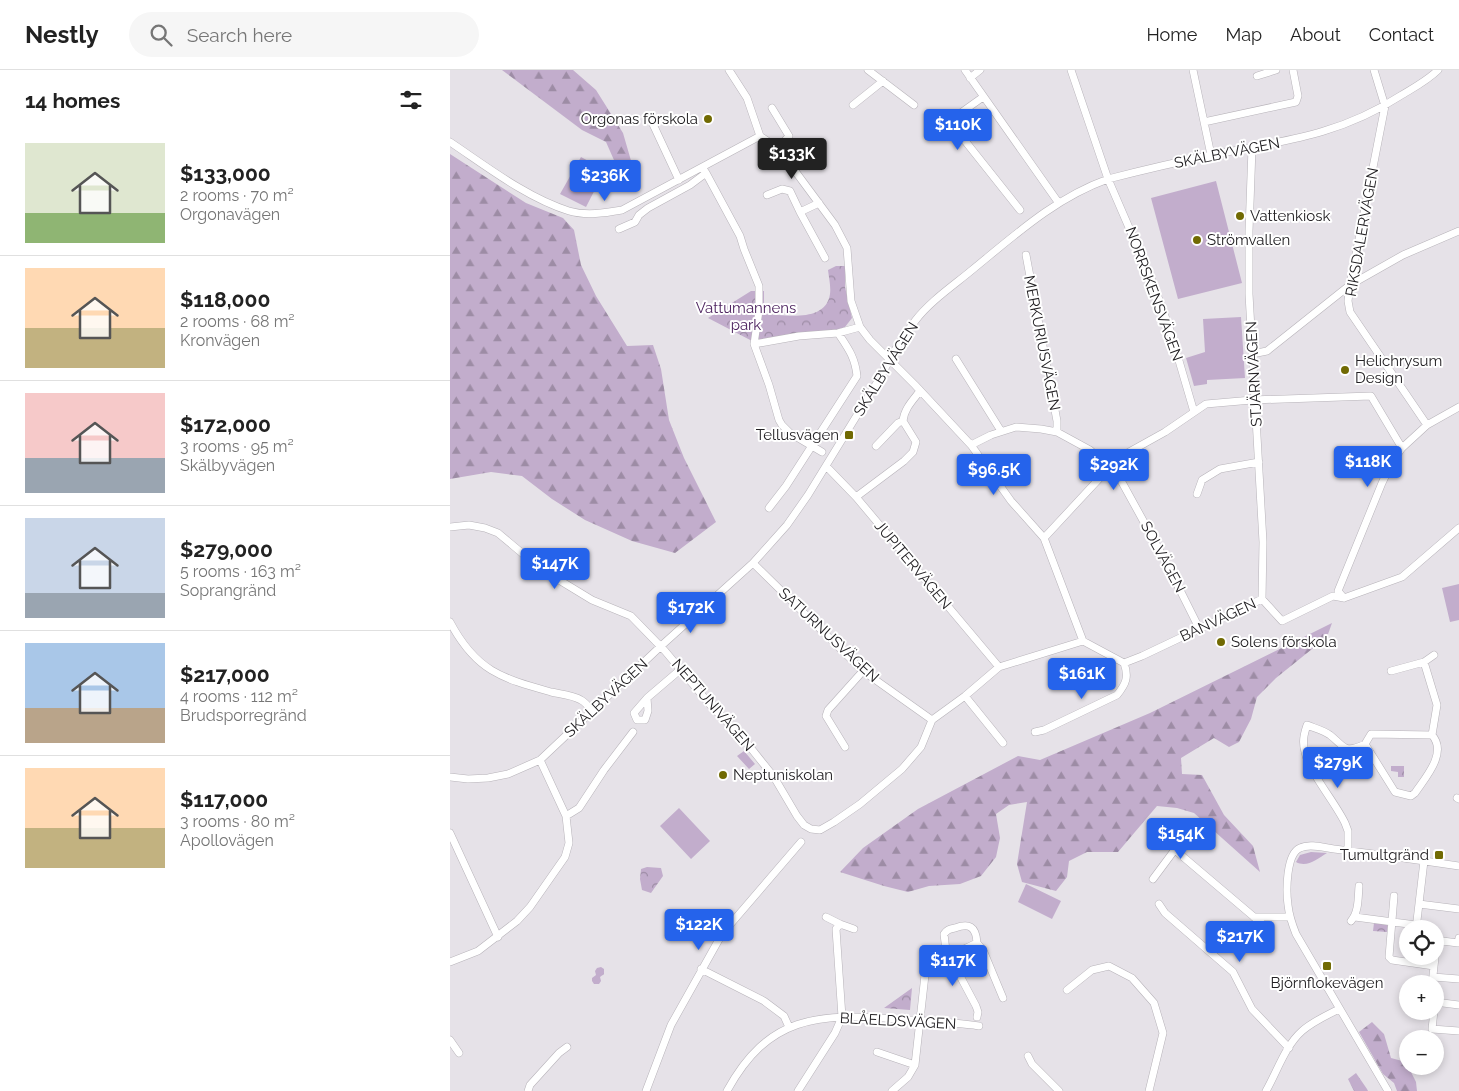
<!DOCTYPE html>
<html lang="en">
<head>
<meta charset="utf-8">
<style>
	:root { --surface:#fff; --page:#f6f6f6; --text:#222; --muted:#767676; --line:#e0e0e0; --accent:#2563eb }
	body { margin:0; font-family:Raleway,sans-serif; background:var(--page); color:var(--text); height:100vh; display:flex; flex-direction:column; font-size:19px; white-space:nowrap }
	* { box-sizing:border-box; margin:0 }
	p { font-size:16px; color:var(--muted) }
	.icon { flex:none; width:28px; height:28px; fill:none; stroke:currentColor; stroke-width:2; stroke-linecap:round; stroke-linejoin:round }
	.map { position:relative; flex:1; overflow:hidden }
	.side { display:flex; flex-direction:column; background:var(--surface); width:450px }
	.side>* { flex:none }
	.fabs { position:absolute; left:949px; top:850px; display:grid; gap:10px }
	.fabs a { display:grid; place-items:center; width:45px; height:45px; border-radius:50%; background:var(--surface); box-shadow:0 2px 8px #0003; font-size:25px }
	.price { position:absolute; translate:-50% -42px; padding:0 11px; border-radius:5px; background:var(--accent); color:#fff; font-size:16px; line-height:32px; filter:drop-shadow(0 1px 2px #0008) }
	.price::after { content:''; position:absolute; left:50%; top:30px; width:15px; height:11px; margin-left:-8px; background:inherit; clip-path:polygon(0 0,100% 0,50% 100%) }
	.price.on { background:#222; color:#fff }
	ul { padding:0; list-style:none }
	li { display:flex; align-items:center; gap:15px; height:125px; padding:0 25px }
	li+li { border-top:1px solid var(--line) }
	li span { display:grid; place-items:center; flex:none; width:140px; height:100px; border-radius:0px; color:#555 }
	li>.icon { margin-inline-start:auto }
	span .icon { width:60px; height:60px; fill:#fffc; stroke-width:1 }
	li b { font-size:21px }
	h2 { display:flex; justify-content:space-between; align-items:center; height:60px; padding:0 25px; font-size:21px }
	header { display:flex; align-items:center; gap:30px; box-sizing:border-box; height:70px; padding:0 25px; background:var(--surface); border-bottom:1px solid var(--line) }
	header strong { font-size:24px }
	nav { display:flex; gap:28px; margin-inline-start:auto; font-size:18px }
	.search { width:350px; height:45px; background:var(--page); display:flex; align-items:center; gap:12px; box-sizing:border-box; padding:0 18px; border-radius:28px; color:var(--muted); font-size:19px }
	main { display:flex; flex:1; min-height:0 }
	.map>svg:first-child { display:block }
	.grass { fill:#c2adcc }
	.forest { fill:url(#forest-firs) }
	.park { fill:url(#park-crowns) }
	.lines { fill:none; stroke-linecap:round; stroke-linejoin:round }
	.minor-casing { stroke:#b7b3b9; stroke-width:8 }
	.minor { stroke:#fff; stroke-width:7 }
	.poi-dot { fill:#716a03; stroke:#fff; stroke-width:2 }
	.labels { text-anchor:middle; stroke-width:4; stroke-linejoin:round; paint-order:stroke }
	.poi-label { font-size:15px; fill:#232124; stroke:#fff; text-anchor:start }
	.street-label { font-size:15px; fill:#232124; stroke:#fff }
	.park-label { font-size:15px; fill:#4d235f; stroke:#fff }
</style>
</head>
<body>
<header>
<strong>Nestly</strong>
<div class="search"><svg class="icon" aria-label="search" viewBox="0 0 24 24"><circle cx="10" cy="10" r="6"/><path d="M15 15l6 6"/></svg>Search here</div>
<nav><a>Home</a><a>Map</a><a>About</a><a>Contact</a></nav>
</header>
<main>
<section class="side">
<h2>14 homes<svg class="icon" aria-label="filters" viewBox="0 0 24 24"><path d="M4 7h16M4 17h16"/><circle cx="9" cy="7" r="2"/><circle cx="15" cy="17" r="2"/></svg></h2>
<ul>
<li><span style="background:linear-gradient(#dfe7d0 70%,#8fb573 0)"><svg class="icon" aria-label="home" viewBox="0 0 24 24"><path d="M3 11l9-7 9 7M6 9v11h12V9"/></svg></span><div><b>$133,000</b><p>2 rooms · 70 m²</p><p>Orgonavägen</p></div></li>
<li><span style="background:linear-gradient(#ffd9b3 60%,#c2b280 0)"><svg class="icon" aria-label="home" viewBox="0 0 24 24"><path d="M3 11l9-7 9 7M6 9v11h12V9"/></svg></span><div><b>$118,000</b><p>2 rooms · 68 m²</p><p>Kronvägen</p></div></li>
<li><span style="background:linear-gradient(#f6c9c9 65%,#9aa5b1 0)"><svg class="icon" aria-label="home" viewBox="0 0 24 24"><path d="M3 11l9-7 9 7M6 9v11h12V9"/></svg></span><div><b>$172,000</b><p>3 rooms · 95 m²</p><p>Skälbyvägen</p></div></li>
<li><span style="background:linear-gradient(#c9d6e8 75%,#9aa5b1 0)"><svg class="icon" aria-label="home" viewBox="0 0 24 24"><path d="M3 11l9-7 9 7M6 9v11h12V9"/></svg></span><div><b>$279,000</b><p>5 rooms · 163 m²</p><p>Soprangränd</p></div></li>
<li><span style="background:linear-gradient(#a9c7e8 65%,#b9a48a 0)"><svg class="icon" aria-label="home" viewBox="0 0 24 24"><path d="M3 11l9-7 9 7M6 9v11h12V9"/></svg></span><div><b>$217,000</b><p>4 rooms · 112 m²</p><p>Brudsporregränd</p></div></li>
<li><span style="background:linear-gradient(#ffd9b3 60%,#c2b280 0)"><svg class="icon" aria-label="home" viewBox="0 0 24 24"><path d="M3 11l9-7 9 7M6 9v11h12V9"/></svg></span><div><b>$117,000</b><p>3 rooms · 80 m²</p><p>Apollovägen</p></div></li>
</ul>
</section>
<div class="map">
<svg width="1009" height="1021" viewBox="0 0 1009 1021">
	<defs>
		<pattern id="forest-firs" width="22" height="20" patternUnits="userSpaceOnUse" patternTransform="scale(1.25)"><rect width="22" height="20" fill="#c2adcc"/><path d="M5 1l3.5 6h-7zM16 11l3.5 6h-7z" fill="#9d8ca5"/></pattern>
		<pattern id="park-crowns" width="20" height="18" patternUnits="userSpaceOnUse" patternTransform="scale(1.25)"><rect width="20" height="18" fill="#c2adcc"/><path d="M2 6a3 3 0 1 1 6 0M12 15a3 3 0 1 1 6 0" fill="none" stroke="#9d8ca5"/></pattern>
	</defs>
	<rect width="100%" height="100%" fill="#e6e2e8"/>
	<path class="grass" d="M131 87 155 100 136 137 110 124Z
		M766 111 792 213 728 229 701 128Z
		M791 247 795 308 757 310V314L744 316 736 288 755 282 753 249Z
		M1009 514V550L1000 552 992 518Z
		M294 681 305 694 299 699 287 686Z
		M229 738 260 771 241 789 210 756Z
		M861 782 877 783C867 789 857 798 846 792L850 785Z
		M576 814 611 831 602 849 568 832Z"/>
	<path class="forest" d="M52 0H123L146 20 173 63 184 101 179 114 171 106 156 72 132 60Z
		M0 84 76 133 113 148 124 160 131 195 146 226 177 276 203 275 211 299 219 350 234 388 266 452 225 483 182 471 135 450 102 429 72 406 41 402 0 409Z
		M882 553 877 567 826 608 807 627 801 649 789 672 779 677 764 668 731 688 732 704 752 705 774 745 803 776 810 802 744 743 727 738 707 736 668 782H637L619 791 617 807 606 821 572 812 567 794 577 732 559 735 546 744 550 768 546 787 531 806 510 814 479 816 458 822 434 816 390 802 413 778 468 739 568 686 590 690 700 643Z
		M922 952 934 964 941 988 956 992 966 1012 967 1021H947L944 1013 933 1004 909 962Z
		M906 1003 917 1019 918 1021H904L898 1009Z"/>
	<path class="park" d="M386 196H395V217L402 248 395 257 387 260 304 272 258 248 301 221H314V244C335 245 376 253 380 224 381 217 379 208 378 200Z
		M941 696H954V707H948V702L941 701Z
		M197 797 211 798 213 806 201 823 192 820 190 809 191 799Z
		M924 853 938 854 937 862 923 861Z
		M151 897 154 899V904L150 907 151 911 149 914H144L142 911V908L146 905 145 901 147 898Z
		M462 918 460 940 434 938Z"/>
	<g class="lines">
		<defs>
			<path id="minor" d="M279 0 297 28 310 66 328 78 385 155 397 178 401 231 410 257 420 270 465 315 521 375 561 431 594 468 633 571
				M418 0 464 35
				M515 0 608 132
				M621 0 658 109 703 213 720 260 744 342
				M743 0 761 85
				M924 0 935 36 900 215 898 231 900 242 977 355
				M807 6 826 0
				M520 8 530 0
				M533 27 505 47 504 57 570 140
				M403 35 433 11
				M322 38 339 66 328 78
				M201 50 229 110
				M754 52 846 32 848 26 843 0
				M0 72C36 96 77 128 119 141 136 146 155 143 172 140L310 66
				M802 78 799 161V224L813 472 812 529
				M256 103 290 166 294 179 309 216V241L304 274 319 315 329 350 332 355 340 363 372 382
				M317 125 332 119 340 121 350 142 369 133
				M350 142 375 188
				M169 159 185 152 189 145 198 138 240 115 256 103 254 100
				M576 185 607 351V362
				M304 274 349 266 388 263 410 257
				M802 284 817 281 900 215 953 185 1009 161
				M506 289 551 361
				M521 375 541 365 566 357 591 359 607 362 640 380 668 405 717 494 749 558
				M426 376 448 353 453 351
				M376 396 406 427 549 597
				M747 424 752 410 770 399 809 392
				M406 427 454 391 463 382 466 372 453 351C454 339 463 330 470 321
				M319 438 336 416 407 306C405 287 398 278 388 263
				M0 457 19 455 35 458 48 463 91 499 119 516 142 530 181 546 215 581 262 637 292 667 324 707 347 746 354 755 361 759 370 760 384 752 410 734 452 699 471 677 482 650 515 626 549 597 633 571 674 593 692 586 812 529 832 551 883 526 894 528 952 507 1009 458
				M594 468 660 397 679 382 715 362 756 334 802 330 921 326 952 378
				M303 493 413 601 482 650
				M894 528 888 521 932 413 942 392 952 378 977 355 1009 337
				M0 552C26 601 51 608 101 622 110 624 123 625 131 630 135 632 139 637 142 641
				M941 601 974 592 984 585
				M515 626 553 673
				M197 628 184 643 187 650H195L198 641 197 628 231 599
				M585 662 594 660 667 625C676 614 679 607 674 593
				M915 674 921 664 982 665
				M395 677 376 646 378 640 413 601
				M0 707 18 709 38 708 58 704 90 690 211 576 303 493 337 455 358 425 431 306C440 287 452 268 465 251 479 232 504 215 522 200 565 165 605 128 658 109 693 100 727 92 762 85 832 71 888 66 950 26 963 18 977 11 988 0
				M1007 728 1009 729
				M116 746 129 738 154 700 183 662
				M0 763 48 867
				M725 780 817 858
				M898 780V761L895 753C885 732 859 702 855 682 852 672 854 664 857 655 864 658 873 660 880 665 895 677 894 684 915 674L945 722 961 726 965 723C975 708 998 683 982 665L987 635 974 592
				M703 809 741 758
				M944 826 939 887 942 890 984 896
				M709 834 715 843 783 902 802 939 839 978
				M969 834 1009 839
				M376 847 390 854
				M804 847H840
				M905 847 966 855
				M901 851C909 842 908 827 909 816
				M966 859 974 791
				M985 870 1008 873 1009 868
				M527 873 533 880 553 928
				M500 887 526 936 528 942 527 947
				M0 892 28 881 67 851 80 837 115 787 119 773 116 746 90 690
				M251 899 314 931 334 946 339 957
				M983 907 1009 909
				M982 914 987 870
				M617 920 642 900 659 896 682 908 704 933 713 963 699 1021
				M985 932 1009 935
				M984 941 982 959 1009 961
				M0 970 9 983
				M427 982 465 995
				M578 986 582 994 609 1021
				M78 1021 80 1015 109 983 117 977
				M196 1021 221 955 272 864 351 772
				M277 1021C318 946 367 943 446 949 474 951 502 952 529 956
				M348 1021 385 963 392 947 386 859 390 854 404 859
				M442 1021 458 1007 465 995 475 905C485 890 511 881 527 873 526 856 519 853 505 858 499 859 497 860 494 864L497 889
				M816 1021C827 1002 835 976 852 961 862 952 877 945 889 939
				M938 1021 846 864C842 854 839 845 838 835 836 821 836 784 850 778 860 773 875 778 884 779 926 784 968 790 1009 796"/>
		</defs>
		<use href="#minor" class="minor-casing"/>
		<use href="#minor" class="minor"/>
	</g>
	<g class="poi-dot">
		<circle cx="258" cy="49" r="5"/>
		<circle cx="790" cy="146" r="5"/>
		<circle cx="747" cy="170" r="5"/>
		<circle cx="895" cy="300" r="5"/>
		<rect x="394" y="360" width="10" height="10" rx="2.5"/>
		<circle cx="771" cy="572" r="5"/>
		<circle cx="273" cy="705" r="5"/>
		<rect x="984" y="780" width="10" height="10" rx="2.5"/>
		<rect x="872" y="891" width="10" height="10" rx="2.5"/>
	</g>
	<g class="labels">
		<g class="poi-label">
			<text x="248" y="54" text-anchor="end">Orgonas förskola</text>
			<text x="800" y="151">Vattenkiosk</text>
			<text x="757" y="175">Strömvallen</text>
			<text x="905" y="296">Helichrysum<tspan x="905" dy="17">Design</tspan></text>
			<text x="389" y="370" text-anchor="end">Tellusvägen</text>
			<text x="781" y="577">Solens förskola</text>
			<text x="283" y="710">Neptuniskolan</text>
			<text x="979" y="790" text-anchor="end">Tumultgränd</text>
			<text x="877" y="918" text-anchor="middle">Björnflokevägen</text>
		</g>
		<g class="street-label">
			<text transform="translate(777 83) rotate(-11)" y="5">SKÄLBYVÄGEN</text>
			<text transform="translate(912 162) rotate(-80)" y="5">RIKSDALERVÄGEN</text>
			<text transform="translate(704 224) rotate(70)" y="5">NORRSKENSVÄGEN</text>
			<text transform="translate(592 273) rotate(79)" y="5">MERKURIUSVÄGEN</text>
			<text transform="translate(436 299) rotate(-58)" y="5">SKÄLBYVÄGEN</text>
			<text transform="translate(804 304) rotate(-93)" y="5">STJÄRNVÄGEN</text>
			<text transform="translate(713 487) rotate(62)" y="5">SOLVÄGEN</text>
			<text transform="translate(463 495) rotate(50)" y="5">JUPITERVÄGEN</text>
			<text transform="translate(768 550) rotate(-25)" y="5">BANVÄGEN</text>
			<text transform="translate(379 565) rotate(43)" y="5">SATURNUSVÄGEN</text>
			<text transform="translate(156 628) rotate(-43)" y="5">SKÄLBYVÄGEN</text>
			<text transform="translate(263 635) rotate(49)" y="5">NEPTUNIVÄGEN</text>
			<text transform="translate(448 951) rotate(3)" y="5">BLÅELDSVÄGEN</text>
		</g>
		<g class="park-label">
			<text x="296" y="243">Vattumannens<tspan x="296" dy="17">park</tspan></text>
		</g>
	</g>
</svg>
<div class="fabs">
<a><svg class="icon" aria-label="locate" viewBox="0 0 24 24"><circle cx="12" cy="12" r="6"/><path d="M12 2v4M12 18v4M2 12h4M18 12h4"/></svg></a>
<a>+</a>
<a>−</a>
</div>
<b class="price" style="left:508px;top:81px">$110K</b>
<b class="price on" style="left:342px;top:110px">$133K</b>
<b class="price" style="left:155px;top:132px">$236K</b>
<b class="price" style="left:918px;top:418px">$118K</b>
<b class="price" style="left:664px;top:421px">$292K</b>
<b class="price" style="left:544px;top:426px">$96.5K</b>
<b class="price" style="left:105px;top:520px">$147K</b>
<b class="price" style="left:241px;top:564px">$172K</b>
<b class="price" style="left:632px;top:630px">$161K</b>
<b class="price" style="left:888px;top:719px">$279K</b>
<b class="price" style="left:731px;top:790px">$154K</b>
<b class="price" style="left:249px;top:881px">$122K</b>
<b class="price" style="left:790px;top:893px">$217K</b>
<b class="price" style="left:503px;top:917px">$117K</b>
</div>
</main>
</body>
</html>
